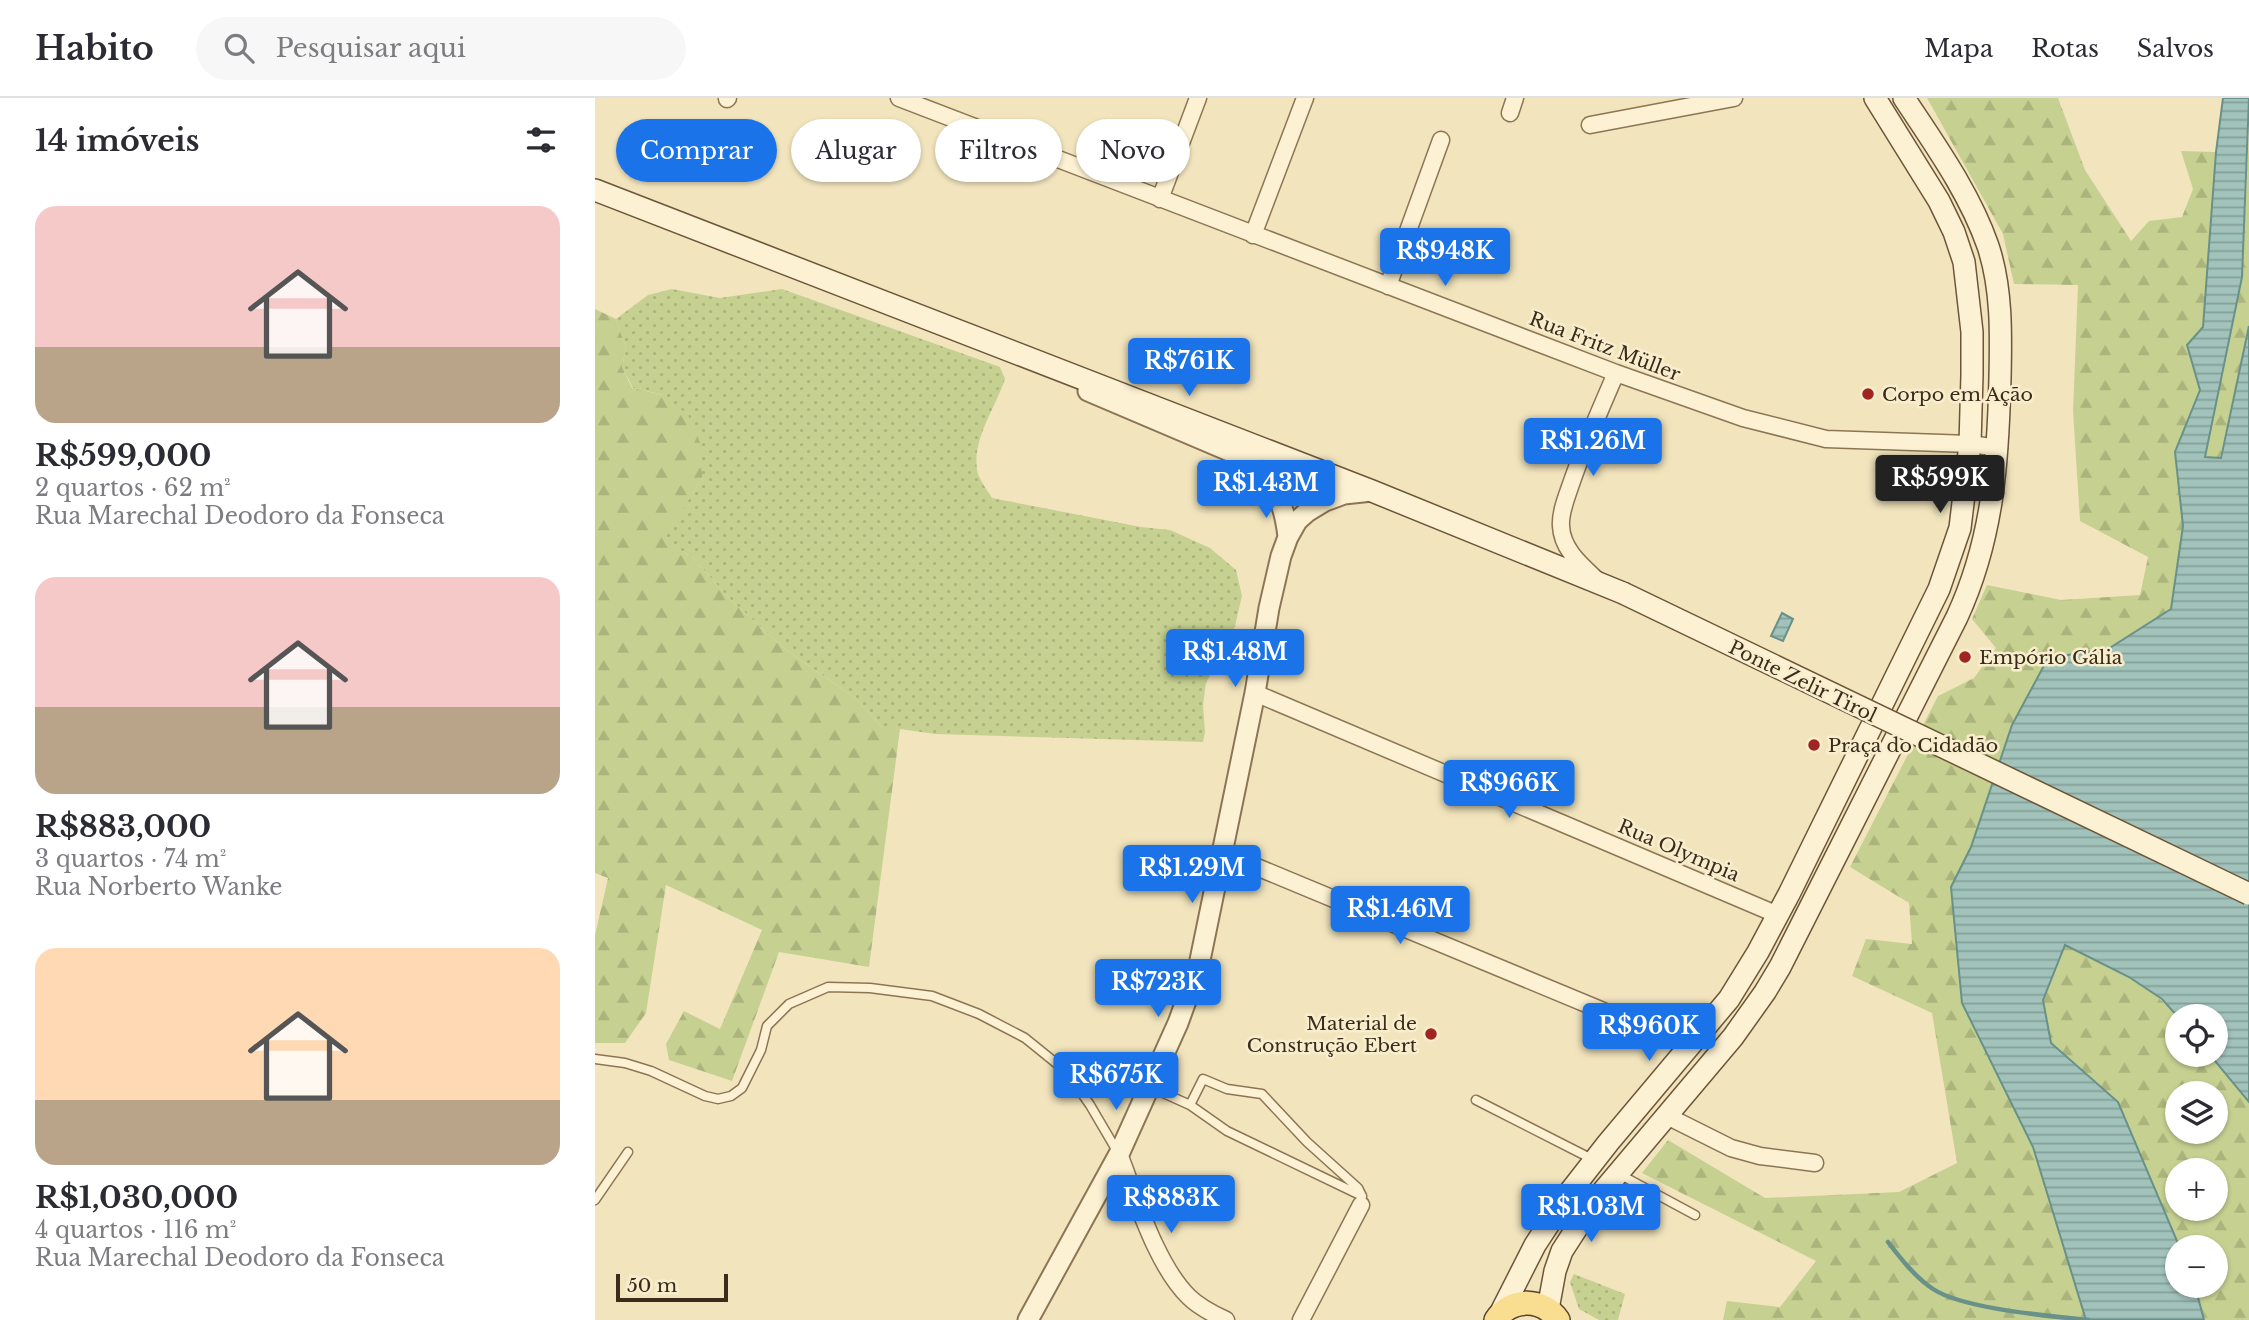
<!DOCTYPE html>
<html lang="pt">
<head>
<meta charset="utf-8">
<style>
	:root { --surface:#fff; --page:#f7f7f7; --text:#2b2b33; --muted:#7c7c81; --line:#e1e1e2; --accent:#1a73e8 }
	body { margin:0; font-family:"Libre Baskerville",serif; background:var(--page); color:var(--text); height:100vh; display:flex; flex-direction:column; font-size:26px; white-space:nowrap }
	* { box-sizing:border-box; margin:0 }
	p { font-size:23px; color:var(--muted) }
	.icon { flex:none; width:38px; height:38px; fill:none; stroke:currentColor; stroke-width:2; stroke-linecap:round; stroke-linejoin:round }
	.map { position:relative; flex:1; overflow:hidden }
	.sheet { display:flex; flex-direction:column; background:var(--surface); width:595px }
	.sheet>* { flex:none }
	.top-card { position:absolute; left:21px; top:21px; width:665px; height:63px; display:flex; gap:14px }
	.tools { position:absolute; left:1570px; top:906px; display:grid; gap:14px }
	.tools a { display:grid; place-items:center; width:63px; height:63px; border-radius:50%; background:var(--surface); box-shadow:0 2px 5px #0004; font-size:35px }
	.scale { position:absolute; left:21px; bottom:18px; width:112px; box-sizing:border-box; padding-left:7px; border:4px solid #3a2b1b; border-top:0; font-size:19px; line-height:24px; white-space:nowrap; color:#3a2b1b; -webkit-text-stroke:5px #f8eece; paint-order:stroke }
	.price { position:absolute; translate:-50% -60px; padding:0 16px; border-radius:7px; background:var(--accent); color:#fff; font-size:23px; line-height:46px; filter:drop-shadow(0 2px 4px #0008) }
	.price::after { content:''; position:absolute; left:50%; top:42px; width:21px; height:16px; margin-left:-10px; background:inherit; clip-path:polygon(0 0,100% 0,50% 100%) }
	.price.current { background:#222; color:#fff }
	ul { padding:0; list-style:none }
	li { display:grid; align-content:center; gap:14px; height:371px; padding:0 35px }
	li span { display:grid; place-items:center; height:217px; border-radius:21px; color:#555 }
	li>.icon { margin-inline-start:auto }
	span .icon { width:126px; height:126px; fill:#fffc; stroke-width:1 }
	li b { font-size:30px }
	h2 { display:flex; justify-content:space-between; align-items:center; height:84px; padding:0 35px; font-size:30px }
	.chip { padding:0 24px; border-radius:32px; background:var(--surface); box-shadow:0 2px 5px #0004; font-size:24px; line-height:63px }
	.chip.current { background:var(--accent); color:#fff }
	header { display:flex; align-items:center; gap:42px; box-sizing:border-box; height:98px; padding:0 35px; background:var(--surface); border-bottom:2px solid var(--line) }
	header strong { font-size:33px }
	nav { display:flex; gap:38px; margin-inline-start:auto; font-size:24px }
	.search { width:490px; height:63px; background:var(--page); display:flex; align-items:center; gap:18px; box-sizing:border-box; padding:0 24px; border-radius:38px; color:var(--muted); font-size:26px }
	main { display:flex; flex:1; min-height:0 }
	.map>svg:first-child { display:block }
	.grass { fill:url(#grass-dots) }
	.forest { fill:url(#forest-firs); fill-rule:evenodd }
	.water { fill:url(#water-rules); stroke:#689189; stroke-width:2 }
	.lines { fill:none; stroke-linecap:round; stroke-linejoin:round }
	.stream { stroke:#689189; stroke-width:4.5 }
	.service-casing { stroke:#8c7555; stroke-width:11 }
	.minor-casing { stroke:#8c7555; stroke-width:19 }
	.tertiary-casing { stroke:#8c7555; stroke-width:23 }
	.secondary-casing { stroke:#6d5538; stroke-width:24 }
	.primary-casing { stroke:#59422a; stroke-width:26 }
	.path { stroke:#8c7555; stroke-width:2.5; stroke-dasharray:5 3.5; stroke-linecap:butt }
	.service { stroke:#fcf1d2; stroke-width:8 }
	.minor { stroke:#fcf1d2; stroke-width:16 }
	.tertiary { stroke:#fcf1d2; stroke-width:19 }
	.secondary { stroke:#fcf1d2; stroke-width:21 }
	.primary { stroke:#f9de92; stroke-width:23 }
	.secondary-bridge-casing { stroke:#6d5538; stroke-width:24; stroke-linecap:butt }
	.secondary-bridge { stroke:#fcf1d2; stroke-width:21 }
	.poi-dot { fill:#a02520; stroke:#f8eece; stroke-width:2.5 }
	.labels { text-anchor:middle; stroke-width:5; stroke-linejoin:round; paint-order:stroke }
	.street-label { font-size:19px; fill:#3a2b1b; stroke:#f8eece }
	.poi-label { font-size:19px; fill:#3a2b1b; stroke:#f8eece; text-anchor:start }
</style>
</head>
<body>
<header>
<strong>Habito</strong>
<div class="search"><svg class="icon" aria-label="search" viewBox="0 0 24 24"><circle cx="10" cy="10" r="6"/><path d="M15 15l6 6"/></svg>Pesquisar aqui</div>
<nav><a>Mapa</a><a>Rotas</a><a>Salvos</a></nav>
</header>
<main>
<section class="sheet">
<h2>14 imóveis<svg class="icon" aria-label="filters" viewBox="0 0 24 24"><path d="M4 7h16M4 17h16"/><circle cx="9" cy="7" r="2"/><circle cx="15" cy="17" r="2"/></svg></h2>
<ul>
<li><span style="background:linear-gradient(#f6c9c9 65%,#b9a48a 0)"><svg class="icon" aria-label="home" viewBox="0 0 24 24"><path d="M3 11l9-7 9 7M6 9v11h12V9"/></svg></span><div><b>R$599,000</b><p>2 quartos · 62 m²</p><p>Rua Marechal Deodoro da Fonseca</p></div></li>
<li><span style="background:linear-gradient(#f6c9c9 60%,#b9a48a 0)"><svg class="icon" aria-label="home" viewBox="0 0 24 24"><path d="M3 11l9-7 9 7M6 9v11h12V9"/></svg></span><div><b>R$883,000</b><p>3 quartos · 74 m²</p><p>Rua Norberto Wanke</p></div></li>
<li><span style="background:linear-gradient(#ffd9b3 70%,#b9a48a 0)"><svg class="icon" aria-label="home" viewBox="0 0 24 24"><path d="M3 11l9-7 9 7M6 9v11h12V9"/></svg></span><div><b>R$1,030,000</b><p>4 quartos · 116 m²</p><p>Rua Marechal Deodoro da Fonseca</p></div></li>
</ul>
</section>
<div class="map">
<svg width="1654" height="1222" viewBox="0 0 1654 1222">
	<defs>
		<pattern id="grass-dots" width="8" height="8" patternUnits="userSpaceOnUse" patternTransform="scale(1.75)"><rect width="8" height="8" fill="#c6d191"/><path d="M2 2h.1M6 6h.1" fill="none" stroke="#abb47c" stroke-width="1.8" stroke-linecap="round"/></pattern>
		<pattern id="forest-firs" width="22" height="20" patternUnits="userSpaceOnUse" patternTransform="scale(1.75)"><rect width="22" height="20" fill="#c6d191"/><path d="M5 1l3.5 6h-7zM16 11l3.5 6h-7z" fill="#abb47c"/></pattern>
		<pattern id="water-rules" width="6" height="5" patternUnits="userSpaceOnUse" patternTransform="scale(1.75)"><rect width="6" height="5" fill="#a2c3bb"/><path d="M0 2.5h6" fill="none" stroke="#859f97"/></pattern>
	</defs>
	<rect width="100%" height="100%" fill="#f2e5be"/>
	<path class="grass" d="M77 191 125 200 187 191 405 269 410 281C400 311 375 344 383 376 386 384 392 392 397 400L546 429 575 432 615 450 641 472 647 498 640 528 611 585 608 607 610 634 608 644 340 636 305 631H289L259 599 191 552 134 500 97 459 67 442 107 381 69 297 38 290 27 269 31 250 21 221 53 197Z
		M979 1176 1030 1196 1023 1222H1004L984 1211 975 1184Z"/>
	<path class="forest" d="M1332 0H1463L1490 72 1536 143 1554 123 1587 119 1598 91 1586 53 1621 54 1608 229 1592 247 1605 291 1580 354 1588 428 1576 512 1513 551 1453 561 1417 627 1376 749 1356 789 1367 905 1438 1049 1491 1222H1128L1132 1203 1185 1209 1221 1163 1047 1075 1073 1042 1170 1100 1304 1094 1362 1065 1337 915 1257 878 1271 841 1317 846 1314 805 1255 769 1343 598 1379 580 1401 550 1377 521 1392 487 1466 502 1545 497 1553 459 1485 423 1478 313 1483 187 1419 186 1408 136Z
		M1654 38V228L1625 360 1610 359 1647 179Z
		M0 211 21 221 31 250 27 269 37 290 69 297 93 317 107 349V381L68 442 97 459 134 500 191 552 259 599 289 631H305L274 869 184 854 137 983 74 962 71 946 89 913 125 931 167 832 71 787 51 915 30 945H0V837L13 780 0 775Z
		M1470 846C1510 867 1553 884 1583 919L1582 957H1615L1654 1004V1222H1609L1600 1188H1620V1150H1585L1523 1004 1456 945 1448 902ZM1582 996H1620V1034H1582ZM1582 1073H1620V1111H1582Z"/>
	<path class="water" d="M1628 0H1654L1647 179 1610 359 1626 360 1654 228V1004L1615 957H1620V919H1583L1567 901 1534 879 1470 847 1448 902 1456 945 1523 1004 1585 1150H1582V1188H1600L1609 1222H1491L1438 1049 1367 905 1356 789 1376 749 1417 627 1453 560 1513 551 1576 511 1588 428 1580 354 1605 292 1592 247 1608 229 1621 54Z
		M1187 515 1198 521 1188 543 1176 538Z"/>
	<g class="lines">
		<path class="stream" d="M1293 1144C1306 1161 1320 1179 1338 1191 1368 1211 1455 1218 1493 1222"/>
		<defs>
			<path id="service" d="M0 961 30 965 56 973 110 998 123 1001 136 998 147 990 166 952 172 928 194 906 233 889 275 890 337 898 384 916 430 940 472 974 495 1007 522 1053
				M555 989 595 1007 608 981 632 991 667 996 712 1044 763 1090 767 1098 766 1107
				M881 1002 997 1061
				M595 1007 632 1033 767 1098
				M1024 1076 1100 1117
				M0 1102 33 1054"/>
			<path id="minor" d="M304 0 1021 275 1148 320 1231 341 1375 346 1404 350
				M132 1 133 0
				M915 15 920 0
				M995 27 1139 0
				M565 101 603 0
				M658 137 710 0
				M793 188 846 42
				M1001 481C985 466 967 451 966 428 965 414 972 398 976 386 989 348 1005 312 1021 275
				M660 595 1183 817
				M628 755 1095 949
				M1072 1018 1136 1050 1165 1058 1220 1065
				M524 1056C541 1099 561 1167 594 1199 604 1209 618 1216 631 1222
				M706 1222 766 1107"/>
			<path id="tertiary" d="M493 293 653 361C680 385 689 403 693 439
				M433 1222 524 1056 583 925 604 867 660 595 674 510 686 458 693 439 702 423 712 414 730 403 749 396 777 393"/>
			<path id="secondary" d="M0 92 777 393 1028 495
				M953 1211 960 1173 967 1153 998 1105 1138 939 1170 894 1185 869 1362 519C1398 441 1403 365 1405 280 1406 236 1407 190 1393 148 1374 94 1340 47 1309 0
				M905 1216 940 1147 974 1095 1013 1045 1134 901 1163 854 1194 796 1344 491 1365 430 1375 346 1377 277V234L1369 164 1359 134 1344 103 1280 0"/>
			<path id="primary" d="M901 1222C916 1199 948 1200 963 1222"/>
		</defs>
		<use href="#service" class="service-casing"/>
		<use href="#minor" class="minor-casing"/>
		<use href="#tertiary" class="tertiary-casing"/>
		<use href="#secondary" class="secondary-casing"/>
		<use href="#primary" class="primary-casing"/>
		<path class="path" d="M695 381 711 396"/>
		<use href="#service" class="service"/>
		<use href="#minor" class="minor"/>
		<use href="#tertiary" class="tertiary"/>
		<use href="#secondary" class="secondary"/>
		<use href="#primary" class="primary"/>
		<defs>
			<path id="secondary-bridge" d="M1028 495 1654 796"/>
		</defs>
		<use href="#secondary-bridge" class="secondary-bridge-casing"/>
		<use href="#secondary-bridge" class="secondary-bridge"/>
	</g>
	<g class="poi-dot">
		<circle cx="1273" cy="296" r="7"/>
		<circle cx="1370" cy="559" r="7"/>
		<circle cx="1219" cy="647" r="7"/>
		<circle cx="836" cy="936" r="7"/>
	</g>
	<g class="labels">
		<g class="street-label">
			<text transform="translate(1010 248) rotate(21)" y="7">Rua Fritz Müller</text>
			<text transform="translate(1208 583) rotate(26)" y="7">Ponte Zelir Tirol</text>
			<text transform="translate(1084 752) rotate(23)" y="7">Rua Olympia</text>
		</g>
		<g class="poi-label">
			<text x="1287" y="303">Corpo em Ação</text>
			<text x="1384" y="566">Empório Gália</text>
			<text x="1233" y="654">Praça do Cidadão</text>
			<text x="822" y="932" text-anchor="end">Material de<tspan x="822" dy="22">Construção Ebert</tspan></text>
		</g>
	</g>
</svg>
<div class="tools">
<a><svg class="icon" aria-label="locate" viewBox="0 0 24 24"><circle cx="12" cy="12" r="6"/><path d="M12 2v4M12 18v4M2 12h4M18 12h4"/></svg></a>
<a><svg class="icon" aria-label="layers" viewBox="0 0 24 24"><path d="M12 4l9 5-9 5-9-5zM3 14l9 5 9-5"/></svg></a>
<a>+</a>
<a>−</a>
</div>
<div class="scale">50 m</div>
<b class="price" style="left:850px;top:190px">R$948K</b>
<b class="price" style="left:594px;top:300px">R$761K</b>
<b class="price" style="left:998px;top:380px">R$1.26M</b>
<b class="price current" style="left:1345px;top:417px">R$599K</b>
<b class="price" style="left:671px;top:422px">R$1.43M</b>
<b class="price" style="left:640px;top:591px">R$1.48M</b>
<b class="price" style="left:914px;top:722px">R$966K</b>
<b class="price" style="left:597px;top:807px">R$1.29M</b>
<b class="price" style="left:805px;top:848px">R$1.46M</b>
<b class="price" style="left:563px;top:921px">R$723K</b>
<b class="price" style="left:1054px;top:965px">R$960K</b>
<b class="price" style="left:521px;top:1014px">R$675K</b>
<b class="price" style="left:576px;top:1137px">R$883K</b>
<b class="price" style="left:996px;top:1146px">R$1.03M</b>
<div class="top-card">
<a class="chip current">Comprar</a>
<a class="chip">Alugar</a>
<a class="chip">Filtros</a>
<a class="chip">Novo</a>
</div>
</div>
</main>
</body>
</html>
